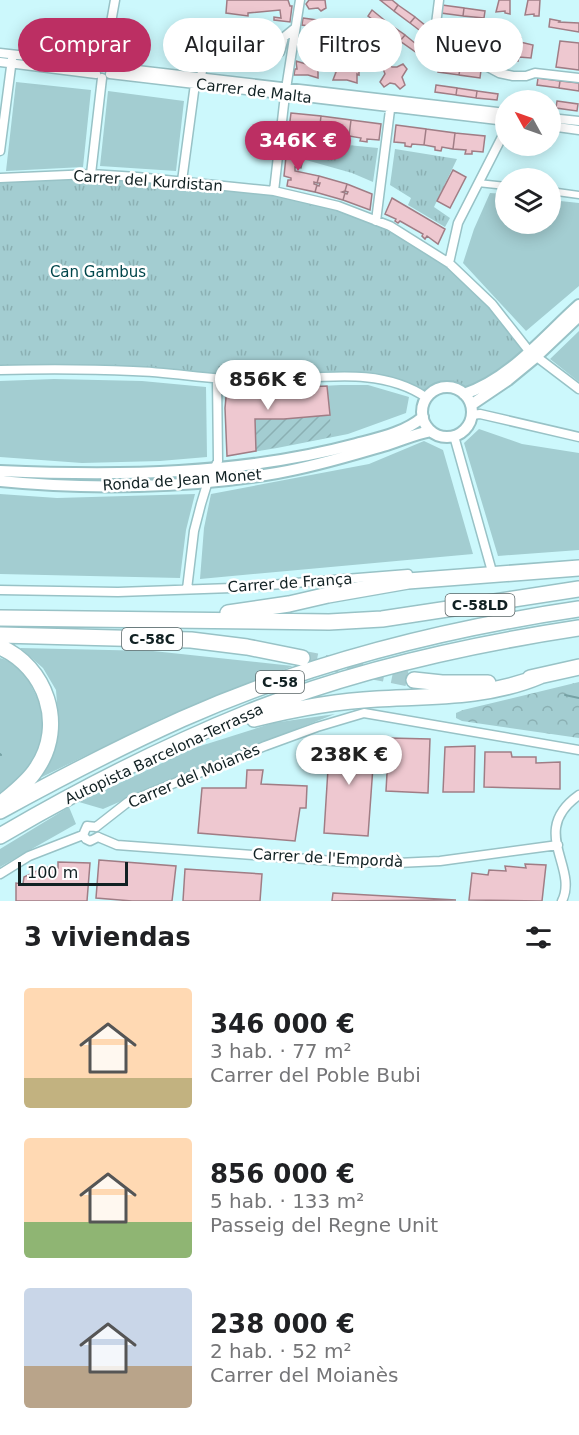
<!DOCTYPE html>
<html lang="es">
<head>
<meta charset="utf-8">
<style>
	:root { --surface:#fff; --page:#f2f2f2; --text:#202124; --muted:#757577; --accent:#bc2f63 }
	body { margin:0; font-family:"DejaVu Sans",sans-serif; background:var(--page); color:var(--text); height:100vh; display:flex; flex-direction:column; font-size:22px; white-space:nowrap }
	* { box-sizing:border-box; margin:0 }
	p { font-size:20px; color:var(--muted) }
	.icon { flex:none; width:33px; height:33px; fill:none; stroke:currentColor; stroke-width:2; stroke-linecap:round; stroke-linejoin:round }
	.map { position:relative; height:901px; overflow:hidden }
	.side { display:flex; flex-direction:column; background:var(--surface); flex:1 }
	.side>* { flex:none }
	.banner { position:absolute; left:18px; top:18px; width:543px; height:54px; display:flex; gap:12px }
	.needle { width:39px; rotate:310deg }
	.fabs { position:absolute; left:495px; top:90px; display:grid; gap:12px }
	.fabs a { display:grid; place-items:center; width:66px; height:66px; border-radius:50%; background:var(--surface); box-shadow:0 3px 15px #0003; font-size:30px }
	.scale { position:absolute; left:18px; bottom:15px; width:110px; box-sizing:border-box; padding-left:6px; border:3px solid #112123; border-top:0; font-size:16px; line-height:21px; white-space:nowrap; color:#112123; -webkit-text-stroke:4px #fff; paint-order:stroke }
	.price { position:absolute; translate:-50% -51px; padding:0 14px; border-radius:21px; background:#fff; color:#222; font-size:20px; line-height:39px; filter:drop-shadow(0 2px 3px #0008) }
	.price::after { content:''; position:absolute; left:50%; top:36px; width:18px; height:14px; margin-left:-9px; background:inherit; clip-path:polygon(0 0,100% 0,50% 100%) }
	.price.selected { background:var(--accent); color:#fff }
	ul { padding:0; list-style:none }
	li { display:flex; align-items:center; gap:18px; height:150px; padding:0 24px }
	li span { display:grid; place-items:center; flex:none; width:168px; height:120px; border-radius:6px; color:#555 }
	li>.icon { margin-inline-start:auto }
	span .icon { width:72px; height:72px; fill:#fffc; stroke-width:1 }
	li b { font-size:26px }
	h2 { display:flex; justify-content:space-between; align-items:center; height:72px; padding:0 24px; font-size:26px }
	.pill { padding:0 21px; border-radius:27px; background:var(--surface); box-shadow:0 3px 15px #0003; font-size:21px; line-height:54px }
	.pill.selected { background:var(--accent); color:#fff }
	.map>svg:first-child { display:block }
	.grass { fill:#a3cdd1 }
	.forest { fill:url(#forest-crowns) }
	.park { fill:url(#park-tufts) }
	.garden { fill:url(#garden-furrows) }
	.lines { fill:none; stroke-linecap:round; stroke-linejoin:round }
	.stream { stroke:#76a1a4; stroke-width:2 }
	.building { fill:#eec8d0; stroke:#a07d85; stroke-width:1.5 }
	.motorway-tunnel { stroke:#a7cdd1; stroke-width:15; stroke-dasharray:15 8; stroke-linecap:butt }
	.pedestrian-casing { stroke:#98c2c6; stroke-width:9 }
	.minor-casing { stroke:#98c2c6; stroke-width:11 }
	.tertiary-casing { stroke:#98c2c6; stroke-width:14 }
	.motorway-casing { stroke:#98c2c6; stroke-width:18 }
	.pedestrian { stroke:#fff; stroke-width:6 }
	.minor { stroke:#fff; stroke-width:8 }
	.tertiary { stroke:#fff; stroke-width:10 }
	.motorway { stroke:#fff; stroke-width:15 }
	.labels { text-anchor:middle; stroke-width:5; stroke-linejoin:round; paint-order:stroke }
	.shield { fill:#fff; stroke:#586465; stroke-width:1.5 }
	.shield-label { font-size:14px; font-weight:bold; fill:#112123 }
	.street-label { font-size:15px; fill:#112123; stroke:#fff }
	.park-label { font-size:15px; fill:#00464b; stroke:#fff }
</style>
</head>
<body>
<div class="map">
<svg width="579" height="901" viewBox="0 0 579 901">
	<defs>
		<pattern id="forest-crowns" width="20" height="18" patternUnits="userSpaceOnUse" patternTransform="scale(1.5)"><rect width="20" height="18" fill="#a3cdd1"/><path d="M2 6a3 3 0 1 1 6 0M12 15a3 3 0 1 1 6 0" fill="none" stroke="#8bb0b3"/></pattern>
		<pattern id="park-tufts" width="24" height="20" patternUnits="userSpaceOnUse" patternTransform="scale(1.5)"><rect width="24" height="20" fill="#a3cdd1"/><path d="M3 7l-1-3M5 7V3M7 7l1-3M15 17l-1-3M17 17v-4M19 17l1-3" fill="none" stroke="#8bb0b3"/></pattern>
		<pattern id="garden-furrows" width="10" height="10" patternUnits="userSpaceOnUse" patternTransform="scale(1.5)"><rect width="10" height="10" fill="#a3cdd1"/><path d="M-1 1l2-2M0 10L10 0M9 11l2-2" fill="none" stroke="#8bb0b3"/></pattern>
	</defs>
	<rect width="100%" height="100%" fill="#ccf8fc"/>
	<path class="grass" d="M16 82 91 90 83 167 6 171Z
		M108 91 184 101 176 171 100 166Z
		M490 193 505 194 506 224H550L551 200 579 203V286L526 331 463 263 474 229Z
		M579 331V382L550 359Z
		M54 379 142 381 206 387 207 457 160 461 82 463 0 457V381Z
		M341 385H368L409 397 406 413 348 434 277 448 227 456 225 408 227 387 262 389Z
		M479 429 522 444 579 453V550L498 556 464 443Z
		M424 441 443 450 473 554 200 579 204 528 211 494 369 464Z
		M0 494 57 498 195 494 186 530 180 578 0 574Z
		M20 648 153 651 293 666 163 718 42 777 39 774 56 746 58 716 56 690 43 668Z
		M0 658C12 661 25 674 31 685 36 696 44 709 45 721 45 725 43 730 42 734 37 762 21 778 0 794Z
		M335 714 200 767 103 809 79 802 194 748 273 723Z
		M69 807 76 824 0 867V849Z"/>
	<path class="forest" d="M579 682V738L462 721 456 718V713L463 710Z"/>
	<path class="park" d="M307 141 378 148 373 182 352 173 306 160Z
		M395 149 457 159 434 207 450 218 445 227 408 205 411 198 390 185Z
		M91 174 298 196 390 226 449 263 529 351 464 394C450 385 439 386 427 398L366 378 290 380 134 371 0 370V178Z"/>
	<path class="garden" d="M330 415 331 437 256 451 255 419H284Z"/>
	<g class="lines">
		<path class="stream" d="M565 695 579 698
			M0 754 1 755"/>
	</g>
	<path class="building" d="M227 0H288L290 6H292L290 22 274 20V17L281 18 280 10 248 13V16L226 13Z
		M309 0H325L326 8 321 11 318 8 309 9 306 4Z
		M380 0H392L398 5 394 11Z
		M499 0H510V14L505 13V11L496 12Z
		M528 0H540L539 16H534V14L525 15Z
		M398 5 415 17 410 23 394 11Z
		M442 5 464 8 463 16 441 13Z
		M464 8 485 11 484 18 463 16Z
		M372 10 388 23 384 28 368 16Z
		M415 17 431 30 427 36 410 23Z
		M303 18 324 21 323 28 302 25Z
		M550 19 560 21 559 22 579 23V32L549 27Z
		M324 23 346 26 344 33 323 30Z
		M388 23 405 35 400 41 384 28Z
		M444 25 470 29 466 56 440 52Z
		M345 27 366 30 365 37 344 34Z
		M511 28 518 38H521L520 42 533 45 531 58 519 57 518 61 515 60 506 68 496 60 502 47 499 33Z
		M405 35 421 48 417 53 400 41Z
		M300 38 321 41 320 48 299 45Z
		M560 41 579 43V70L556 67Z
		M321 43 342 45 341 52 320 50Z
		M341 47 362 50V57L340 54Z
		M296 61 306 64H320V69H318V78L308 75H294L295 69H297Z
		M387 62 392 67H397L403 64 407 69 402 77 405 85 400 89 395 84 390 83 384 87 380 82 385 74 382 66Z
		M335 65 349 69H359V75L357 74V83L347 80H333L336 72 334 71Z
		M439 65 460 68 459 75 438 72Z
		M460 68 481 70 480 78 459 75Z
		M538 78 560 81 559 88 537 85Z
		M560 81 579 83V91L559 88Z
		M436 85 457 88 456 95 435 92Z
		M457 88 477 91 476 98 456 95Z
		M477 91 498 94 497 100 476 98Z
		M557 101 578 104 577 111 556 108Z
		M291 113 321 116 319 133 307 131 306 135 300 134 301 131 289 129Z
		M321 116 351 120 349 136 337 135V138L330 137 331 134 319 133Z
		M351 120 381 124 379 140 367 139V142L360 141 361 138 349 136Z
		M396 125 426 129 424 145 412 144 411 147 405 146V143L394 142Z
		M426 129 455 133 453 149 442 147 441 151 435 150V147L424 145Z
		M455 133 485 136 483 152 472 151V154H465L466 150 453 149Z
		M287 147 294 148 295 152 304 154 301 168 295 167V171L319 176 317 183 314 182V184L317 185 315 192 287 186 288 180H291V178L284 176Z
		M453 170 466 177 450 208 437 201Z
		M319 176 347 184 345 191 342 192 345 193 343 200 315 192 317 185 319 186 320 183H317Z
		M347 184 372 194 370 210 343 200 345 193 347 194 348 192 345 191Z
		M392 198 445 229 438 244 427 236 425 239 422 236 423 234 400 221 398 223 395 221 396 219 385 214Z
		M327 386 330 415 284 419H255L256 451 227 456 225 408 227 387 262 389Z
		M330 737 375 739 368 836 324 833Z
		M389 738 430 739 428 793 386 791Z
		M475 746 474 792H443L445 747Z
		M485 752H511L512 757H536V763L560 762V789L484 787Z
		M247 770H263L261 784 307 786 306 808H300L295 841 198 833 202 788H246Z
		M99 860 176 866 172 901H132L96 898Z
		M58 862 90 863 87 901H16V883L23 884 24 877 45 867 58 868Z
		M525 864 546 865 542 901 469 900 472 873 488 875 489 870 506 871 505 866 526 868Z
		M185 869 262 874 260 901H183Z
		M333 893 456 900 332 901Z"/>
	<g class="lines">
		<path class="motorway-tunnel" d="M302 658 414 680"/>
		<defs>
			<path id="pedestrian" d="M478 183 506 186
				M550 191 579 195"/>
			<path id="minor" d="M439 0 432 56 484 65 499 73 513 76H526L535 73 579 78
				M0 53 98 64
				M0 62 96 74
				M104 62 115 0
				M111 67 506 113
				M110 74 506 121
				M550 118 579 121
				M550 126 579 130
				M0 151 12 59
				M91 174 102 78
				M0 178 91 174 137 177 274 191 338 206 390 226 449 263 492 304 529 351 579 389
				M182 181 195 84 201 77 206 46 276 53 280 52 284 37 295 28
				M274 191 285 95 300 0
				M376 221 391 102
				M449 263 458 223 506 129
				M0 370C44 369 89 369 133 371 170 372 206 379 243 380 303 383 374 361 427 398
				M472 415 480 414 579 437
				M454 436 491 568
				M187 589 194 531 201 504 208 481 218 461 217 378
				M0 590 118 592 232 588 408 574
				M96 827 128 802 265 746 317 727 364 713 579 750
				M83 835 86 839 90 841 98 837
				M83 835 87 826 96 827
				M98 837 117 845 347 862 397 863 440 861 558 845
				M0 874 29 856 83 835
				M562 901C579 867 528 831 579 795"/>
			<path id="tertiary" d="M422 412a25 25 0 1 1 50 0a25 25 0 1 1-50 0Z
				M464 394C510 379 544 336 579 305
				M471 405 508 380 536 357 579 316
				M0 471C119 476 240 475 356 444 379 438 404 433 423 417
				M0 481C87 490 191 488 277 473 313 467 349 456 383 446 400 441 414 434 431 431"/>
			<path id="motorway" d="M228 613 289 604 328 595 408 581 579 568
				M0 618 329 622 382 619 579 589
				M0 635 191 640 247 647 302 658
				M0 647C46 667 66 725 37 768 29 781 16 791 4 801
				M530 678 579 667
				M414 680 442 683H488
				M254 719C294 709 337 701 377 699 432 696 488 698 540 676
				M0 811C60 778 120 747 182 719 308 663 443 629 579 609
				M0 836C80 789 163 747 249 712 354 670 467 645 579 628"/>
		</defs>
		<use href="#pedestrian" class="pedestrian-casing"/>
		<use href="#minor" class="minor-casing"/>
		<use href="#tertiary" class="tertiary-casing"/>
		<use href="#motorway" class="motorway-casing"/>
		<use href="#pedestrian" class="pedestrian"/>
		<use href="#minor" class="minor"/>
		<use href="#tertiary" class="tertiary"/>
		<use href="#motorway" class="motorway"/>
	</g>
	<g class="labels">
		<g class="shield">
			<rect x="445.5" y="594" width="69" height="22" rx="4.5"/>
			<rect x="122" y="628" width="60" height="22" rx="4.5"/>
			<rect x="256" y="671" width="48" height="22" rx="4.5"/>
		</g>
		<g class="shield-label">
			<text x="480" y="610">C-58LD</text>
			<text x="152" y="644">C-58C</text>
			<text x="280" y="687">C-58</text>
		</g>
		<g class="street-label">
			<text transform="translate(254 91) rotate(7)" y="5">Carrer de Malta</text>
			<text transform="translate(148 181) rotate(4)" y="5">Carrer del Kurdistan</text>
			<text transform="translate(182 480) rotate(-4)" y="5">Ronda de Jean Monet</text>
			<text transform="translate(290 583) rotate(-4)" y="5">Carrer de França</text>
			<text transform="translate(164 754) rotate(-25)" y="5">Autopista Barcelona-Terrassa</text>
			<text transform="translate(194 776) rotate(-23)" y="5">Carrer del Moianès</text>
			<text transform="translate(328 858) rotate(3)" y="5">Carrer de l'Empordà</text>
		</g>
		<g class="park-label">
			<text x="98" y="277">Can Gambus</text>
		</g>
	</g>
</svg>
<div class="fabs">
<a><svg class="needle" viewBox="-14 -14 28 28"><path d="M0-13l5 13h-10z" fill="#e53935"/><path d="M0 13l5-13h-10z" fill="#757577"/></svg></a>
<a><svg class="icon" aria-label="layers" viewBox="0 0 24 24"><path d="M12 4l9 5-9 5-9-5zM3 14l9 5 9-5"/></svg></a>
</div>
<div class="scale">100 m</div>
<b class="price selected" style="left:298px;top:172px">346K €</b>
<b class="price" style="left:268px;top:411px">856K €</b>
<b class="price" style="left:349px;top:786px">238K €</b>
<div class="banner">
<a class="pill selected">Comprar</a>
<a class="pill">Alquilar</a>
<a class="pill">Filtros</a>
<a class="pill">Nuevo</a>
</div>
</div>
<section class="side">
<h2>3 viviendas<svg class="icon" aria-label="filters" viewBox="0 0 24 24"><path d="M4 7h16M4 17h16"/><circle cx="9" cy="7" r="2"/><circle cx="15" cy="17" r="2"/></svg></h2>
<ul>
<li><span style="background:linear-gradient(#ffd9b3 75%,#c2b280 0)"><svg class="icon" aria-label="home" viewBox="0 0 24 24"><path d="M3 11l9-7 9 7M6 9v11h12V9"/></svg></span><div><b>346 000 €</b><p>3 hab. · 77 m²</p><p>Carrer del Poble Bubi</p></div></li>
<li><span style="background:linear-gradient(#ffd9b3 70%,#8fb573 0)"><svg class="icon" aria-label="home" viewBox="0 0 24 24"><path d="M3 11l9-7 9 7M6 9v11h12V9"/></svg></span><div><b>856 000 €</b><p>5 hab. · 133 m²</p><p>Passeig del Regne Unit</p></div></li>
<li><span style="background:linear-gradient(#c9d6e8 65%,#b9a48a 0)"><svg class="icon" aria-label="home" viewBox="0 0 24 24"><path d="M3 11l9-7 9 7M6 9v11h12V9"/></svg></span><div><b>238 000 €</b><p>2 hab. · 52 m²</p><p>Carrer del Moianès</p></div></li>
</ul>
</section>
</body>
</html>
